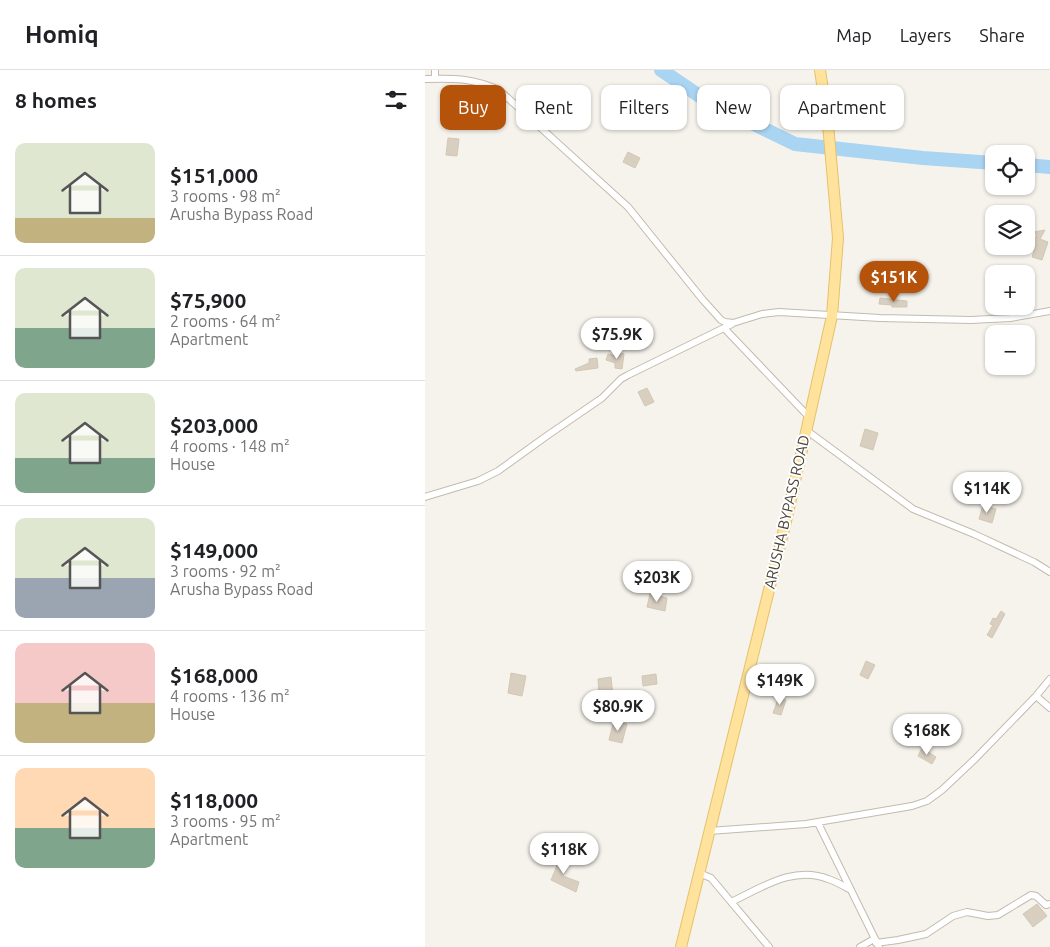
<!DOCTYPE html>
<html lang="en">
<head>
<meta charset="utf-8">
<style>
	:root { --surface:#fff; --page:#f6f6f6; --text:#202124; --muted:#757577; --line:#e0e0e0; --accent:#b45309 }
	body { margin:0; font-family:Ubuntu,sans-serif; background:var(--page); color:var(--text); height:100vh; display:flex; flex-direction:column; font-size:19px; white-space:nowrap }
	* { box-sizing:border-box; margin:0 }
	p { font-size:16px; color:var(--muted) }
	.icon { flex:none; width:28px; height:28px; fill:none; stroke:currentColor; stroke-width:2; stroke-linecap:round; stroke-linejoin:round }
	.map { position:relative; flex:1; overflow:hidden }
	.panel { display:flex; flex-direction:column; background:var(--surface); width:425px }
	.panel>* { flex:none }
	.banner { position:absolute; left:15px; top:15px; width:475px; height:45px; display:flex; gap:10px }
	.controls { position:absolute; left:560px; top:75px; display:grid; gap:10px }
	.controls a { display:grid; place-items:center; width:50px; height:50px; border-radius:10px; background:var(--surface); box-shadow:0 1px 4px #0004; font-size:25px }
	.price { position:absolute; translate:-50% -42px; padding:0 11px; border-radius:18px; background:#fff; color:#222; font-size:16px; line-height:32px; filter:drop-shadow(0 1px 2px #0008) }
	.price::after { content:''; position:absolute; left:50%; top:30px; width:15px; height:11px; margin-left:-8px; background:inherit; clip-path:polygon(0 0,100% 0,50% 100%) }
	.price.current { background:var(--accent); color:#fff }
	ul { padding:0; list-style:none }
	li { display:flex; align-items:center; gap:15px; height:125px; padding:0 15px }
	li+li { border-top:1px solid var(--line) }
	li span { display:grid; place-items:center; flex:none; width:140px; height:100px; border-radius:10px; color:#555 }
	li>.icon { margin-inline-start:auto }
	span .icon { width:60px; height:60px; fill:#fffc; stroke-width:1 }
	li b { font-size:21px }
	h2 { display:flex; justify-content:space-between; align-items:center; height:60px; padding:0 15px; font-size:21px }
	.pill { padding:0 18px; border-radius:10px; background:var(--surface); box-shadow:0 1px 4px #0004; font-size:18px; line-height:45px }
	.pill.current { background:var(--accent); color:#fff }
	header { display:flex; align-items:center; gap:30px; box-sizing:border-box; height:70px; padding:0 25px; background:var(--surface); border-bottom:1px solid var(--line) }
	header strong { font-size:24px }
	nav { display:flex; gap:28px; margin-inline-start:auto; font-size:18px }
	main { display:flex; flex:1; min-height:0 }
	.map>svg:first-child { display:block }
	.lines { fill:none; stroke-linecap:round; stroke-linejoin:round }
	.river { stroke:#a9d4f2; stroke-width:14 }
	.building { fill:#d8cfc1; stroke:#d3c7b4 }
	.minor-casing { stroke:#c2bbae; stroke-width:8 }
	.primary-casing { stroke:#e6c16a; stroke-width:12 }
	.minor { stroke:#fff; stroke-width:6 }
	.primary { stroke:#ffe39c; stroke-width:10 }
	.labels { text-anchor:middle; stroke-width:4; stroke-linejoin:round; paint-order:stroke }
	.street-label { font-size:15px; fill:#4b4439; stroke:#fff }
</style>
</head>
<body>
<header>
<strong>Homiq</strong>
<nav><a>Map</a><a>Layers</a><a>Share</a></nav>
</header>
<main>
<section class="panel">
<h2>8 homes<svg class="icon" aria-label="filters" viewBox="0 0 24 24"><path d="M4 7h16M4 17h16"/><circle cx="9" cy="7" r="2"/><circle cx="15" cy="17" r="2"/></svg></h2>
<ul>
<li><span style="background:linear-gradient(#dfe7d0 75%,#c2b280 0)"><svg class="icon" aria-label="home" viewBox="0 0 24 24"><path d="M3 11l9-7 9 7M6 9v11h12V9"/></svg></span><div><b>$151,000</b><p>3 rooms · 98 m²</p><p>Arusha Bypass Road</p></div></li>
<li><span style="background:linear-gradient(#dfe7d0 60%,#7fa58c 0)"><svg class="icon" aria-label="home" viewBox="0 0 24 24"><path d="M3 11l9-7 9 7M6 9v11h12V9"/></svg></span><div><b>$75,900</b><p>2 rooms · 64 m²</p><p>Apartment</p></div></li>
<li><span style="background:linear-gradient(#dfe7d0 65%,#7fa58c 0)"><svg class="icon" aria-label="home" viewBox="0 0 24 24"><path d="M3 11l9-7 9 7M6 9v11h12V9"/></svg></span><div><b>$203,000</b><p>4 rooms · 148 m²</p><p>House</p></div></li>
<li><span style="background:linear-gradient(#dfe7d0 60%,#9aa5b1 0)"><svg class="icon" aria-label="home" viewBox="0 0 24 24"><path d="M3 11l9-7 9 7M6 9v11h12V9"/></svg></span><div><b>$149,000</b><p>3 rooms · 92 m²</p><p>Arusha Bypass Road</p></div></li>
<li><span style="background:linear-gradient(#f6c9c9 60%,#c2b280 0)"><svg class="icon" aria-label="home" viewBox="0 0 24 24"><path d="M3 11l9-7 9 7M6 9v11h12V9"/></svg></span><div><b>$168,000</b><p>4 rooms · 136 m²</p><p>House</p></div></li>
<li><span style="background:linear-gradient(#ffd9b3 60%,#7fa58c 0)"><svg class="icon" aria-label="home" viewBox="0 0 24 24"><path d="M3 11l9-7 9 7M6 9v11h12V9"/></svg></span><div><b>$118,000</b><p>3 rooms · 95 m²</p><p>Apartment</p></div></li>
</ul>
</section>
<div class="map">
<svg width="625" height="877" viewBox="0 0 625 877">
	<rect width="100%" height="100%" fill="#f6f3ec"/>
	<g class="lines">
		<path class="river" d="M236 0 282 31 370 74 498 88 569 93
			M601 95 625 97"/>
	</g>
	<path class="building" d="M23 68 34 69 32 86 21 85Z
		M203 82 215 88 210 98 198 92Z
		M620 160 615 169 623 172 617 190 607 187 611 174 604 171 612 166 609 162Z
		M455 228 482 231V237H467V235L454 234Z
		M191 283 199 284 197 299 190 298V293L181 290 183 284 191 286Z
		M172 288 173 298 151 301 150 299 164 293V289Z
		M222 318 229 332 220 336 213 322Z
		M440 359 453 363 448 380 435 376Z
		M558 435 571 439 567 453 554 449Z
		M225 524 242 528 240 541 222 537Z
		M576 541 580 544 567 568 562 565 568 555 565 554 568 548 571 549Z
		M441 591 450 595 443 609 435 605Z
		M86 603 101 606 97 626 83 623Z
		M231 604 232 614 218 616 217 606Z
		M186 607 188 626 186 631 174 624 173 609Z
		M354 627 361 630 356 645 348 643Z
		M189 650 202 654 197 673 184 670Z
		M497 678 511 687 507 694 493 686Z
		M136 786 146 791 138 806 154 812 151 822 126 810Z
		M612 834 622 846 608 857 598 844Z"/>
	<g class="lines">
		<defs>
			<path id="minor" d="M10 0V8
				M0 9C28 8 48 8 74 20L203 137 278 230 296 250 300 252 308 253 337 244 354 242 455 248 546 250 585 248 625 241
				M299 258 384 347
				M381 360 488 439 549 464 609 492 625 502
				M0 427 53 411 73 401 123 365 177 328 196 309 203 305 307 254
				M625 609 611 626 625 638
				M393 753 454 877
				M284 761 381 754 487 736 502 731 517 720 550 689 611 626
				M274 803 286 808 344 877
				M306 832C336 818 369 795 403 809 410 811 417 815 424 819
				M451 873 473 870 501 864 528 846 542 842 563 846 573 845 606 825 611 826 621 835 625 834
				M435 877 449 869"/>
			<path id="primary" d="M256 877 362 447 407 246 413 168 403 54 395 0"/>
		</defs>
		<use href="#minor" class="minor-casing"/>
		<use href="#primary" class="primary-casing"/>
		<use href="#minor" class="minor"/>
		<use href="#primary" class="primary"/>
	</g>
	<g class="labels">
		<g class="street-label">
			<text transform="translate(362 442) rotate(-77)" y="5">ARUSHA BYPASS ROAD</text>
		</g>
	</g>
</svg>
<div class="controls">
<a><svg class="icon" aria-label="locate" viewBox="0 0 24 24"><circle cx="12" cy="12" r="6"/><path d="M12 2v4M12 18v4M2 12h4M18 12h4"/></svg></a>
<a><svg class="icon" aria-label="layers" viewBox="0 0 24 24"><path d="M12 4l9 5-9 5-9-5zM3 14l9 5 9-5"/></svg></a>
<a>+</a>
<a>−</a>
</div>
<b class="price current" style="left:469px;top:233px">$151K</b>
<b class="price" style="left:192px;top:290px">$75.9K</b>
<b class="price" style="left:562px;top:444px">$114K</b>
<b class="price" style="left:232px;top:533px">$203K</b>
<b class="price" style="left:355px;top:636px">$149K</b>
<b class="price" style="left:193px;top:662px">$80.9K</b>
<b class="price" style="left:502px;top:686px">$168K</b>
<b class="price" style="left:139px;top:805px">$118K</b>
<div class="banner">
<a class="pill current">Buy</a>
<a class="pill">Rent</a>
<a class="pill">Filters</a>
<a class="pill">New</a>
<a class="pill">Apartment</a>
</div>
</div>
</main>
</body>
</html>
